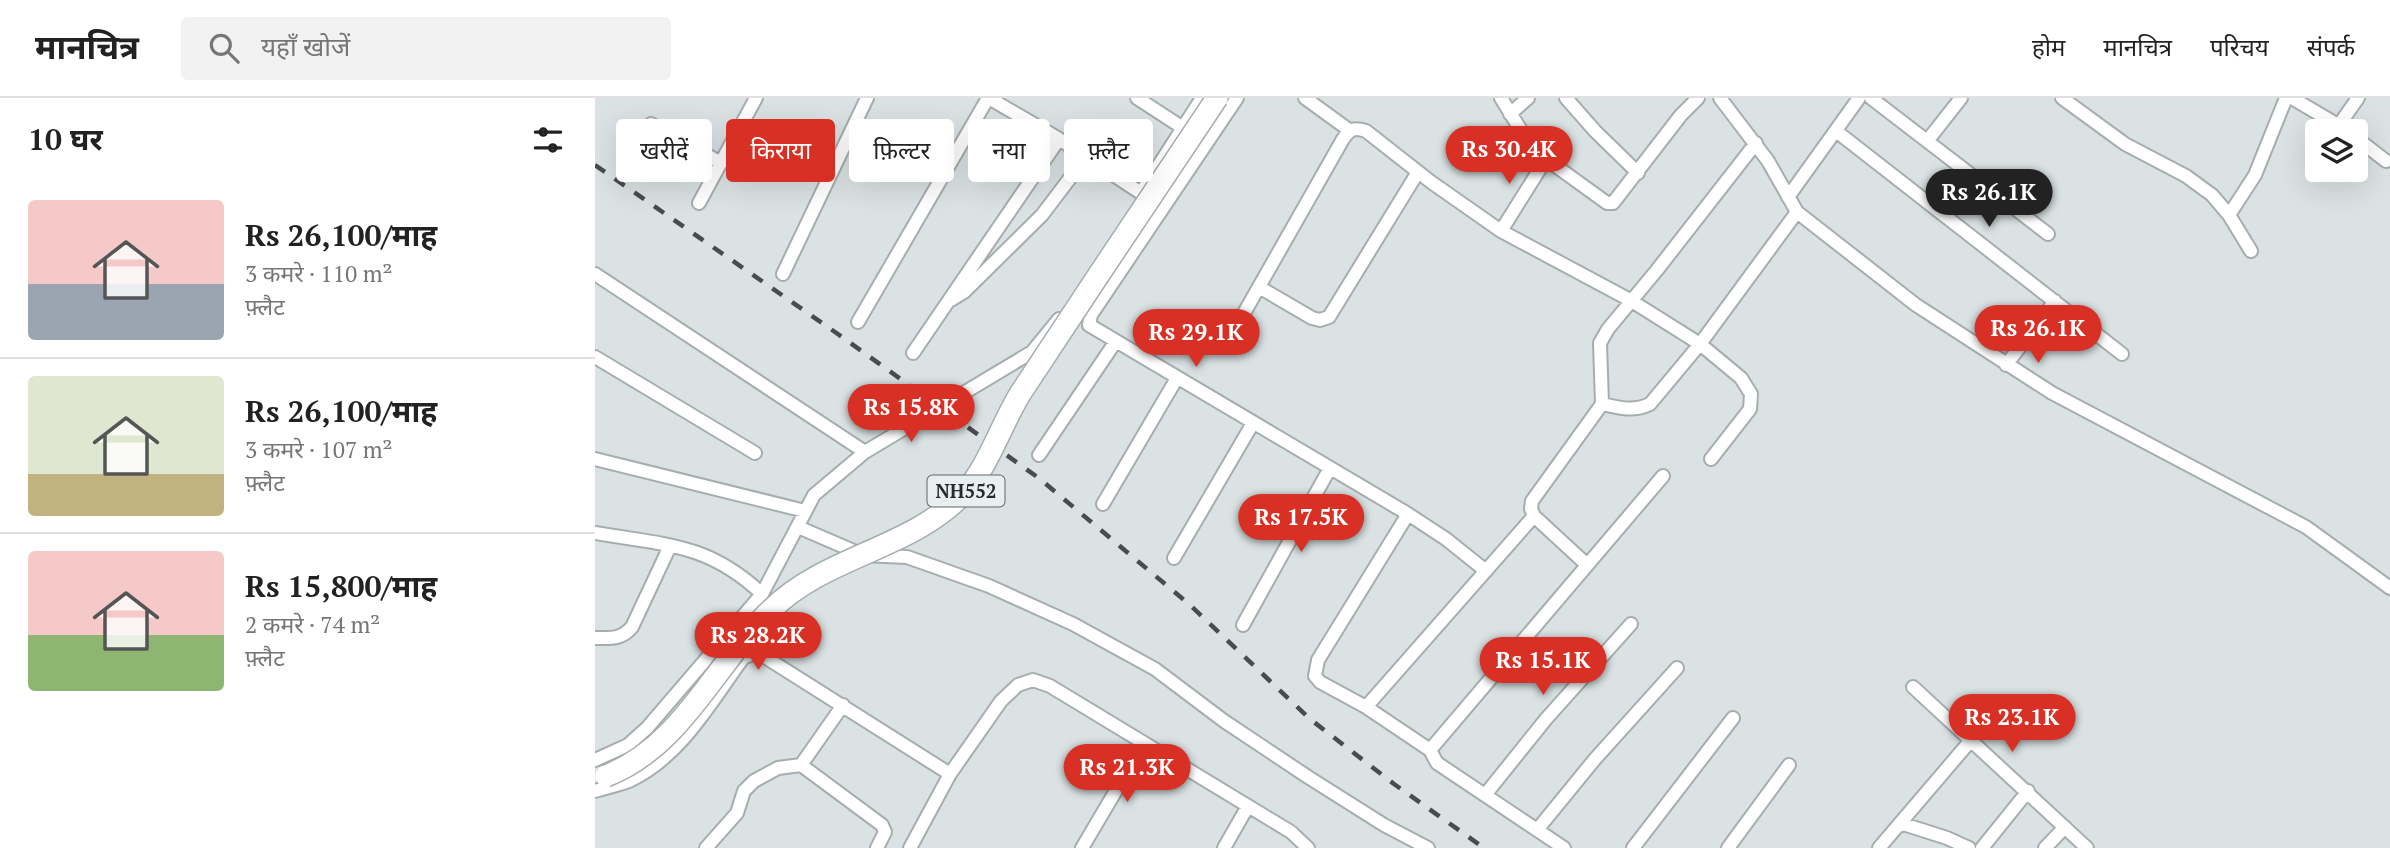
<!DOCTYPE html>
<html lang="hi">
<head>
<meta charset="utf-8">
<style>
	:root { --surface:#fff; --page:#f2f2f2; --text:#222; --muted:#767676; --line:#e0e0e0; --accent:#d93025 }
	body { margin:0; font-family:"PT Serif","Noto Sans Devanagari",serif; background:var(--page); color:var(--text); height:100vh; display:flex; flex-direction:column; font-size:26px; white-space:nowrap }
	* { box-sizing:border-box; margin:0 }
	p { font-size:23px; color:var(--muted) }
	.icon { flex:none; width:38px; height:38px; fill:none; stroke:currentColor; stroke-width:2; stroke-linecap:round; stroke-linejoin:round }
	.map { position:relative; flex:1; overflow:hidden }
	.sheet { display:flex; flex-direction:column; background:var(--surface); width:595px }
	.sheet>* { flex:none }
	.banner { position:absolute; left:21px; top:21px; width:665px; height:63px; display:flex; gap:14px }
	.tools { position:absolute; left:1710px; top:21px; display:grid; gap:14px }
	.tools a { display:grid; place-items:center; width:63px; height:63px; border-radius:7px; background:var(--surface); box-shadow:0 7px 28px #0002; font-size:35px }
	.price { position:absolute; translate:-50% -60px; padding:0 16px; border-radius:24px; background:var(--accent); color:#fff; font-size:23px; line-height:46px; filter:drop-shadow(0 2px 4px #0008) }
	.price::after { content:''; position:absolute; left:50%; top:42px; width:21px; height:16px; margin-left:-10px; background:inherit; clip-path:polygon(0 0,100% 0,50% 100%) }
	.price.on { background:#222; color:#fff }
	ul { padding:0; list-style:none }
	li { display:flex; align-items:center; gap:21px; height:175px; padding:0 28px }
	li+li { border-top:2px solid var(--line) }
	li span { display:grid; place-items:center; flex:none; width:196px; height:140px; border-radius:7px; color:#555 }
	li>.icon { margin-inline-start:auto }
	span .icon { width:84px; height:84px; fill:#fffc; stroke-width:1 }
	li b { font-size:30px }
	h2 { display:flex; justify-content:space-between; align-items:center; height:84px; padding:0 28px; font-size:30px }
	.chip { padding:0 24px; border-radius:7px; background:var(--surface); box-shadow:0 7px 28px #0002; font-size:24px; line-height:63px }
	.chip.on { background:var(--accent); color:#fff }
	header { display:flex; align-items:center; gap:42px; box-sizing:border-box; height:98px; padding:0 35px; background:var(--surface); border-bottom:2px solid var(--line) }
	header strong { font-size:33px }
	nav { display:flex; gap:38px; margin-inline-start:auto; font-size:24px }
	.search { width:490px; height:63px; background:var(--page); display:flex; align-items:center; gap:18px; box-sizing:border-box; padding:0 24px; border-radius:7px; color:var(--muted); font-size:26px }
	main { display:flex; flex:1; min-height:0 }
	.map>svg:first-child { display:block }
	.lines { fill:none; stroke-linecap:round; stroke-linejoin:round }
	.street-casing { stroke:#a6adae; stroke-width:16 }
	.street { stroke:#fff; stroke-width:12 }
	.rail { stroke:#484c4c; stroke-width:4.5; stroke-dasharray:12 12; stroke-linecap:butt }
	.highway-bridge-casing { stroke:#a6adae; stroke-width:24; stroke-linecap:butt }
	.highway-bridge { stroke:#fff; stroke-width:21 }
	.labels { text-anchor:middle; stroke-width:5; stroke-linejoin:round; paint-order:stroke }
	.shield { fill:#e7eff0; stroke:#616666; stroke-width:2 }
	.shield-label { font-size:19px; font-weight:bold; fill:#282b2b }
</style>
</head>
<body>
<header>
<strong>मानचित्र</strong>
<div class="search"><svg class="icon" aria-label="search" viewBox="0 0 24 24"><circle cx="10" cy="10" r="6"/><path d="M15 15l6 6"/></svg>यहाँ खोजें</div>
<nav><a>होम</a><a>मानचित्र</a><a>परिचय</a><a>संपर्क</a></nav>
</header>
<main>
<section class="sheet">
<h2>10 घर<svg class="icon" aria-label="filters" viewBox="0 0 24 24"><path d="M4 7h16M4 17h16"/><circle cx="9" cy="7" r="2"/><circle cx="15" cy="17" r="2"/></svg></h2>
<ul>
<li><span style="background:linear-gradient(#f6c9c9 60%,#9aa5b1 0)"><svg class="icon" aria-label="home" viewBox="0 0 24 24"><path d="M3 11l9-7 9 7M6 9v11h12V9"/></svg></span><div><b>Rs 26,100/माह</b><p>3 कमरे · 110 m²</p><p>फ़्लैट</p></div></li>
<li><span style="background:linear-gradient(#dfe7d0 70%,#c2b280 0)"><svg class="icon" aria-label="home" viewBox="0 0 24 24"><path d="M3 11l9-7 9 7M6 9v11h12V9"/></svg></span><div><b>Rs 26,100/माह</b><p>3 कमरे · 107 m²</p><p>फ़्लैट</p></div></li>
<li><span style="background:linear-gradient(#f6c9c9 60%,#8fb573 0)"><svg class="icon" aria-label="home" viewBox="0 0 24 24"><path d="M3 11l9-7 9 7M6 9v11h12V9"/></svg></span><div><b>Rs 15,800/माह</b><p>2 कमरे · 74 m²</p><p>फ़्लैट</p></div></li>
</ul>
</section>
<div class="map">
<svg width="1795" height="750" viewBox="0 0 1795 750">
	<rect width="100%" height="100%" fill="#dae2e3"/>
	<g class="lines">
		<defs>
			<path id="street" d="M394 0 464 41 546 95
				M542 0 588 30
				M642 0 496 217 494 227 813 416 851 441 891 473
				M710 0 754 32
				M906 0 935 47 951 61 1012 105H1018L1086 17 1103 0
				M971 0 1000 33 1043 75
				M1125 0 1173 63 1202 114 1321 207 1457 295 1711 429 1795 490
				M1276 0 1453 136
				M1467 0 1530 46 1591 78 1617 97 1634 117 1656 153
				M1697 0 1753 33
				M915 16 933 0
				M56 26 126 65
				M1744 27 1763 0
				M1241 33 1527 256
				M1760 39 1791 63
				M1333 42 1366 0
				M546 95 607 0
				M1193 99 1264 0
				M104 105 161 0
				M1634 117 1660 77 1691 0
				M906 133 951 61
				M0 176 270 354
				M188 176 272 0
				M664 189 717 220 725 222 734 219 823 74
				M356 202 369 194 447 117 491 59
				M263 224 393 0
				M640 231 748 41C755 31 759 29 771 33L836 84 906 133 1035 202 1105 246 1146 280 1156 296 1155 311 1116 361
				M318 255 464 41
				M0 259 160 355
				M1411 267 1460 203
				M1007 306C1025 310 1038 314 1055 306L1105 246 1202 114
				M444 357 521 243
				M0 361 210 413
				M508 406 582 280
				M813 416 723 562 720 578 725 584 771 609 835 652
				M203 429 268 457 312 459 394 488 478 526 560 571 629 623 713 679 789 727 833 750
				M0 435C70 447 113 445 167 496
				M579 460 658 325
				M991 466 939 418 936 411 937 403 1007 306 1005 245 1013 231 1062 172 1161 45
				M648 527 735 370
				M0 540C15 540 26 542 37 529L75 448
				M1318 589 1492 750
				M771 609 939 418
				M0 662 33 647 52 630 167 496 219 397 270 354 437 254 464 221
				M206 667 248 607
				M0 693C12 689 25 687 36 682 86 658 116 604 148 560L157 556 170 559 355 676
				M890 697 951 621 1036 526
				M1305 725 1352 740 1374 750
				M942 732 1000 661 1082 570
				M111 750 142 715 149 693 159 683 183 670 206 667 287 727 290 734 282 750
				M315 750 355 676 406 603 423 587 438 582 455 588 696 734 713 750
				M487 750 549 645
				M629 750 653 708
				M969 750 842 665 835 652 1068 378
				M1038 750 1138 620
				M1133 750 1194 667
				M1284 750 1377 641
				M1387 750 1433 693
				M1450 750 1470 729"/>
		</defs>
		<use href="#street" class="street-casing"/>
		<use href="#street" class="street"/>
		<path class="rail" d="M0 67 240 234 445 381 595 507 715 621 799 686 889 750"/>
		<defs>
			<path id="highway-bridge" d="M11 678C88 648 120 565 177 511 231 458 315 451 367 397 392 372 406 327 425 296 490 197 556 98 622 0"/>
		</defs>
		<use href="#highway-bridge" class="highway-bridge-casing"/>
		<use href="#highway-bridge" class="highway-bridge"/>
	</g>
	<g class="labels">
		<rect class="shield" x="332.5" y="377.5" width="77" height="31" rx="5"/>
		<g class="shield-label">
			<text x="371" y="400">NH552</text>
		</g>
	</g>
</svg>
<div class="tools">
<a><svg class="icon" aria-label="layers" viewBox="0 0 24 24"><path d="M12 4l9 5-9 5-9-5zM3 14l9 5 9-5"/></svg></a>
</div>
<b class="price" style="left:914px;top:88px">Rs 30.4K</b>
<b class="price on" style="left:1394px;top:131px">Rs 26.1K</b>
<b class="price" style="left:1443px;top:267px">Rs 26.1K</b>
<b class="price" style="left:601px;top:271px">Rs 29.1K</b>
<b class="price" style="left:316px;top:346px">Rs 15.8K</b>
<b class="price" style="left:706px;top:456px">Rs 17.5K</b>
<b class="price" style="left:163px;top:574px">Rs 28.2K</b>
<b class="price" style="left:948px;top:599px">Rs 15.1K</b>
<b class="price" style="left:1417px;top:656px">Rs 23.1K</b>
<b class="price" style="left:532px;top:706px">Rs 21.3K</b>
<div class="banner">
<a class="chip">खरीदें</a>
<a class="chip on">किराया</a>
<a class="chip">फ़िल्टर</a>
<a class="chip">नया</a>
<a class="chip">फ़्लैट</a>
</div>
</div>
</main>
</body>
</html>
